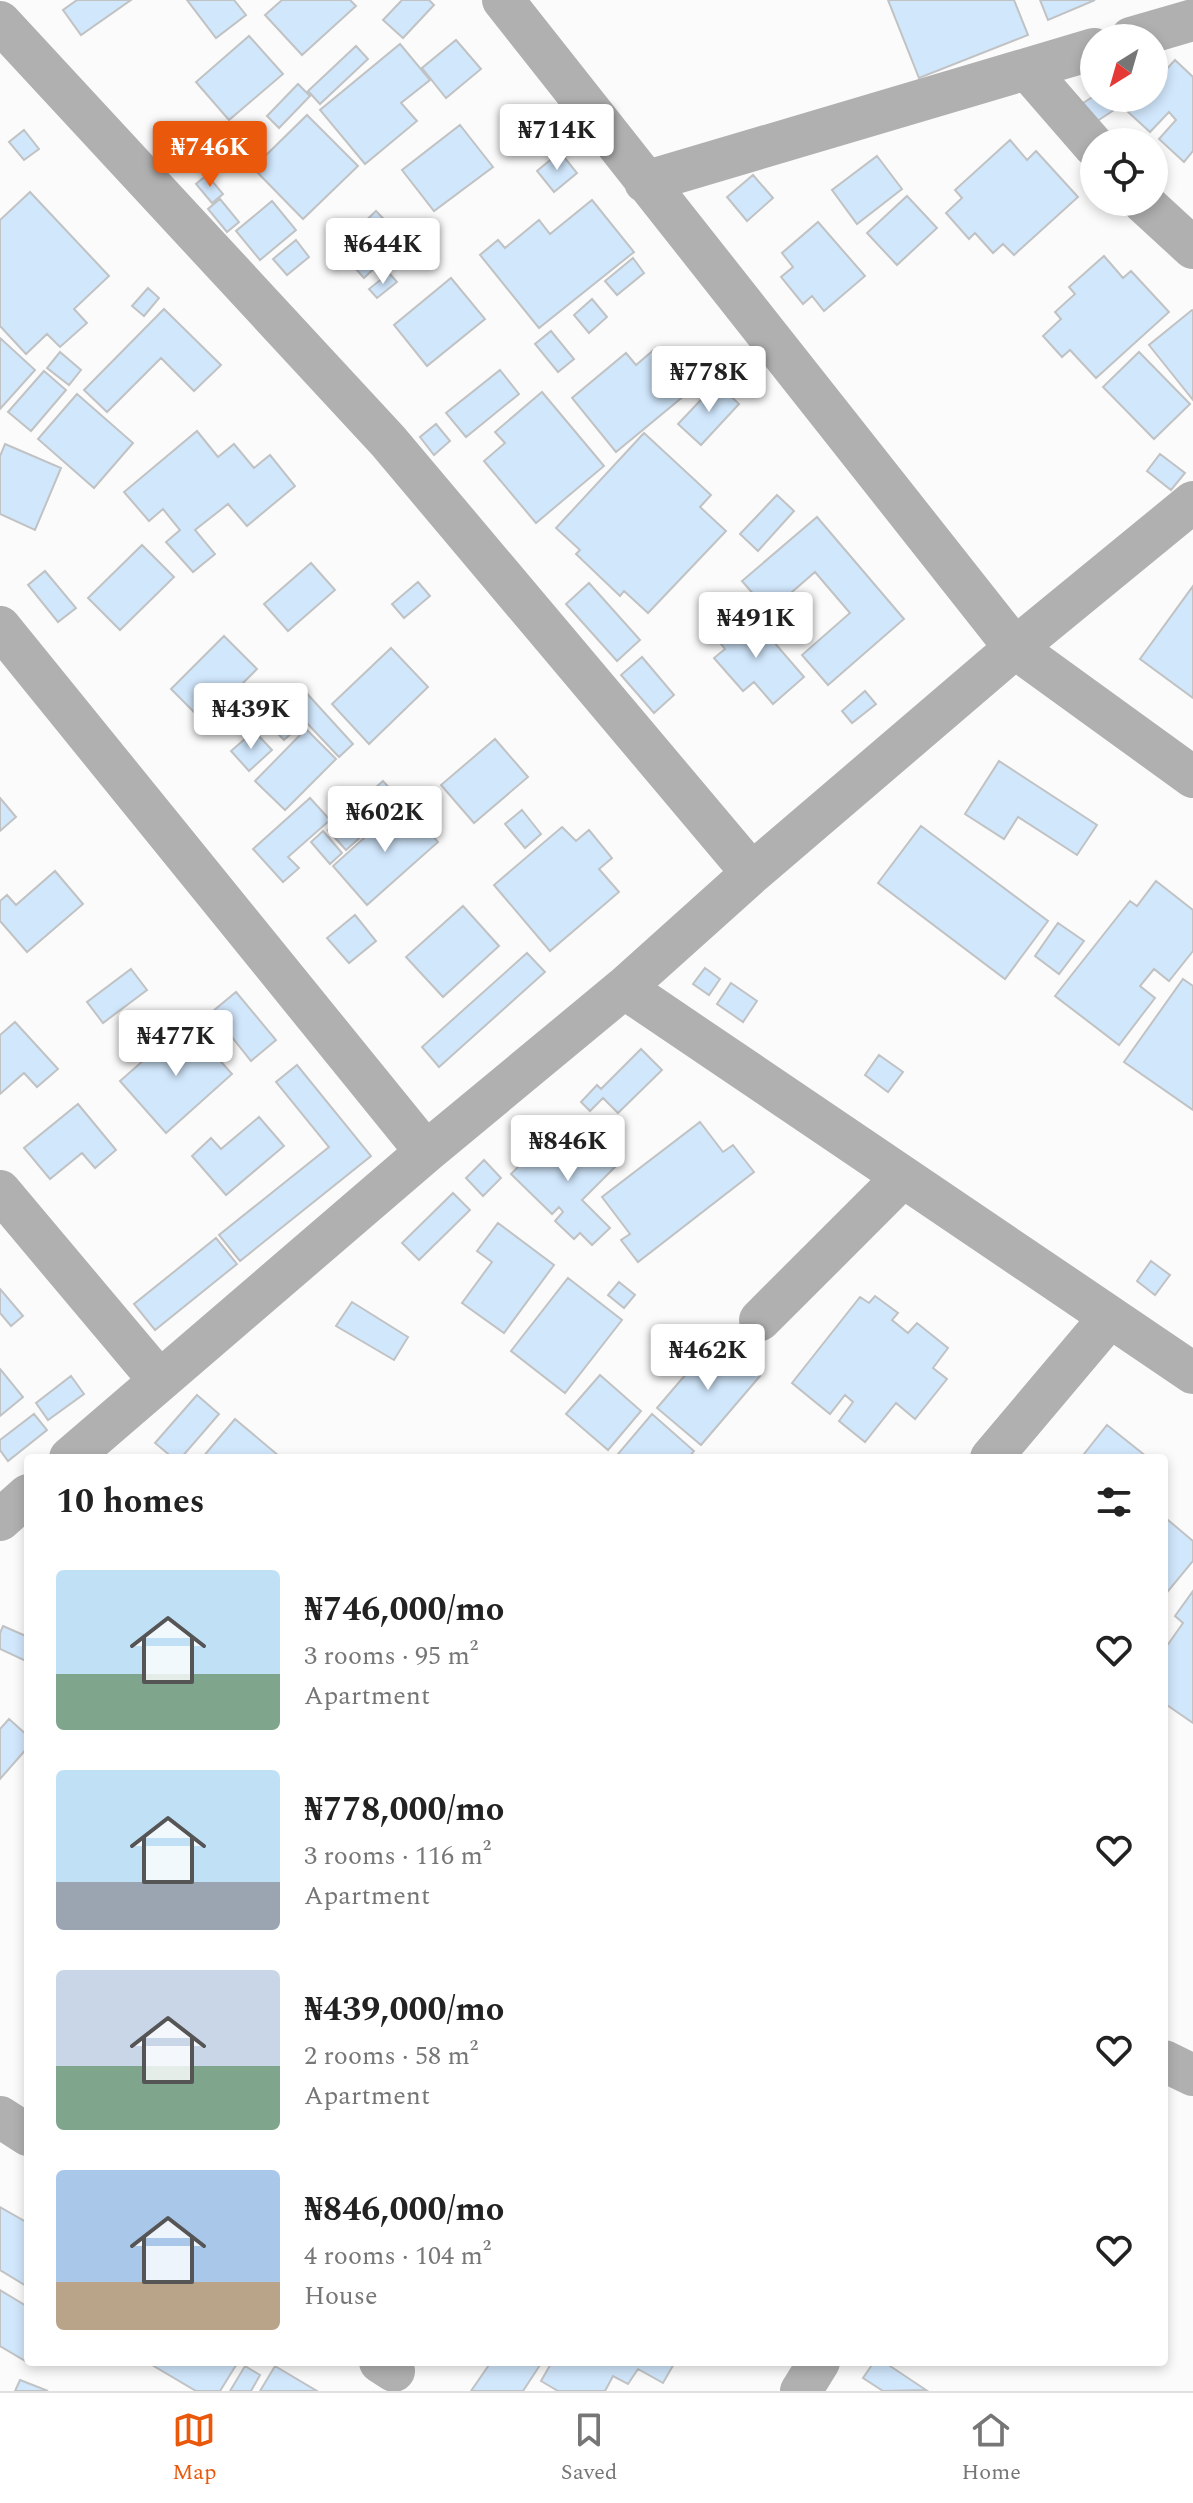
<!DOCTYPE html>
<html lang="en">
<head>
<meta charset="utf-8">
<style>
	:root { --surface:#fff; --page:#f6f6f6; --text:#222; --muted:#767676; --line:#e0e0e0; --accent:#ea580c }
	body { margin:0; font-family:Spectral,serif; background:var(--page); color:var(--text); height:100vh; display:flex; flex-direction:column; font-size:30px; white-space:nowrap }
	* { box-sizing:border-box; margin:0 }
	p { font-size:26px; color:var(--muted) }
	.icon { flex:none; width:44px; height:44px; fill:none; stroke:currentColor; stroke-width:2; stroke-linecap:round; stroke-linejoin:round }
	.map { position:relative; flex:1; overflow:hidden }
	.panel { position:absolute; left:24px; top:1454px; width:1144px; height:912px; display:flex; flex-direction:column; background:var(--surface); border-radius:8px; box-shadow:0 4px 12px #0003 }
	.panel>* { flex:none }
	.needle { width:52px; rotate:217deg }
	.buttons { position:absolute; left:1080px; top:24px; display:grid; gap:16px }
	.buttons a { display:grid; place-items:center; width:88px; height:88px; border-radius:50%; background:var(--surface); box-shadow:0 4px 12px #0003; font-size:40px }
	.price { position:absolute; translate:-50% -68px; padding:0 18px; border-radius:8px; background:#fff; color:#222; font-size:26px; line-height:52px; filter:drop-shadow(0 2px 4px #0008) }
	.price::after { content:''; position:absolute; left:50%; top:48px; width:24px; height:18px; margin-left:-12px; background:inherit; clip-path:polygon(0 0,100% 0,50% 100%) }
	.price.active { background:var(--accent); color:#fff }
	ul { padding:0; list-style:none }
	li { display:flex; align-items:center; gap:24px; height:200px; padding:0 32px }
	li span { display:grid; place-items:center; flex:none; width:224px; height:160px; border-radius:8px; color:#555 }
	li>.icon { margin-inline-start:auto }
	span .icon { width:96px; height:96px; fill:#fffc; stroke-width:1 }
	li b { font-size:34px }
	h2 { display:flex; justify-content:space-between; align-items:center; height:96px; padding:0 32px; font-size:34px }
	.tabs { display:flex; justify-content:space-around; align-items:center; height:112px; border-top:2px solid var(--line); background:var(--surface); font-size:22px; color:var(--muted) }
	.tabs a { display:grid; justify-items:center; gap:4px }
	.tabs .active { color:var(--accent) }
	.map>svg:first-child { display:block }
	.building { fill:#d1e7fc; stroke:#c1c2c3; stroke-width:2 }
	.lines { fill:none; stroke-linecap:round; stroke-linejoin:round }
	.minor { stroke:#b1b0b0; stroke-width:42 }
</style>
</head>
<body>
<div class="map">
<svg width="1193" height="2391" viewBox="0 0 1193 2391">
	<rect width="100%" height="100%" fill="#fbfbfc"/>
	<path class="building" d="M77 0H131L81 35 63 10Z
		M187 0H234L246 15 216 38Z
		M282 0H350L356 6 302 55 265 15Z
		M402 0H429L434 5 403 38 383 20Z
		M888 0H1014L1028 35 919 78Z
		M1040 0H1095L1048 20Z
		M249 36 283 74 229 120 196 82Z
		M456 40 481 69 446 98 422 68Z
		M400 44 430 80 401 103 417 121 365 164 320 110Z
		M356 46 368 59 320 104 308 91Z
		M1175 60 1193 77V151L1184 162 1159 139 1176 120 1169 112 1150 132 1128 112 1141 98H1154V83Z
		M298 84 310 96 279 128 267 116Z
		M1094 96V98L1131 99 1085 129 1072 110Z
		M307 115 358 166 303 219 253 168Z
		M460 125 493 167 434 211 402 170Z
		M24 130 39 149 24 160 9 142Z
		M252 130 261 141 242 157 232 146Z
		M1010 140 1027 160 1036 151 1078 197 1014 255 1003 244 993 253 975 233 969 239 946 213 962 198 955 190Z
		M560 152 577 173 554 192 537 171Z
		M877 156 902 189 857 224 832 190Z
		M207 175 223 194 212 203 196 184Z
		M753 175 773 198 747 221 727 197Z
		M30 192 109 276 74 309 87 323 60 347 47 334 26 354 0 326V220Z
		M907 196 937 228 897 265 867 233Z
		M220 199 239 222 227 232 208 209Z
		M592 200 634 252 539 328 480 255 498 240 505 248 539 220 550 234Z
		M272 201 296 230 260 260 236 231Z
		M376 211 404 240 364 278 337 248Z
		M818 222 865 276 824 311 812 296 803 304 781 277 793 267 782 253Z
		M296 240 309 257 287 275 273 259Z
		M1104 256 1123 278 1131 271 1169 312 1096 378 1070 350 1062 357 1043 336 1061 319 1055 312 1075 294 1069 287Z
		M633 258 644 273 617 295 605 281Z
		M389 273 397 282 377 298 369 289Z
		M451 278 485 319 427 366 394 325Z
		M148 288 159 298 144 316 132 306Z
		M592 299 607 317 589 333 574 315Z
		M164 309 221 365 194 391 161 358 107 412 84 390Z
		M1192 310 1193 311V400L1149 345Z
		M551 331 574 359 558 372 535 344Z
		M0 338 35 370 0 409Z
		M656 348 691 390 616 452 572 398 626 353 636 365Z
		M60 352 81 370 69 385 47 368Z
		M1139 352 1190 404 1154 439 1103 387Z
		M500 370 519 394 466 437 446 413Z
		M44 371 66 390 31 431 8 412Z
		M717 383 739 404 701 445 678 424Z
		M542 392 604 466 536 523 484 461 505 443 495 432Z
		M77 394 133 443 94 488 38 439Z
		M436 424 450 441 434 455 420 437Z
		M197 431 218 457 234 444 254 468 270 455 295 486 247 526 228 504 195 530 215 554 193 572 166 542 180 530 163 509 149 521 124 492Z
		M644 433 711 495 700 507 726 531 648 613 624 591 620 596 576 554 580 550 556 528Z
		M5 444 61 468 35 530 0 514V456Z
		M1160 454 1185 473 1171 490 1147 471Z
		M777 495 794 511 758 551 740 534Z
		M817 517 904 619 828 685 802 655 850 613 815 572 769 612 742 581Z
		M142 545 174 577 120 630 88 598Z
		M311 563 335 590 288 631 264 604Z
		M45 571 76 608 58 622 28 585Z
		M418 582 430 596 404 618 392 604Z
		M589 583 640 640 617 661 566 604Z
		M1193 586V698L1140 659Z
		M748 612 804 677 773 704 754 682 743 691 714 658 725 649 717 639Z
		M224 636 257 669 204 722 171 689Z
		M391 648 428 687 369 744 332 704Z
		M642 657 674 695 654 713 621 675Z
		M301 687 353 744 339 757 305 721 284 740 265 720Z
		M865 691 876 704 852 723 842 711Z
		M306 729 336 759 285 810 255 781Z
		M254 731 272 750 249 771 231 751Z
		M495 739 528 777 474 823 441 785Z
		M999 761 1097 825 1077 855 1018 817 1004 839 965 814Z
		M383 781 401 801 346 850 328 830Z
		M0 798 16 817 0 831Z
		M310 798 330 820 288 857 299 868 283 882 253 849Z
		M403 803 438 842 367 905 333 866Z
		M522 810 541 834 525 848 505 824Z
		M921 826 1048 921 1005 979 878 883Z
		M562 827 576 841 589 830 612 858 599 869 619 892 550 951 494 885Z
		M323 831 342 853 330 864 311 842Z
		M55 871 83 904 27 952 0 921V901L7 895 16 905Z
		M1156 881 1193 910V951L1169 981 1154 969 1140 986 1155 998 1119 1045 1055 996 1130 901 1137 906Z
		M463 906 499 946 443 997 406 957Z
		M355 915 376 941 349 963 327 938Z
		M1058 923 1084 941 1059 974 1035 956Z
		M527 953 545 972 439 1067 422 1047Z
		M705 968 720 979 709 995 693 984Z
		M131 969 147 990 103 1023 87 1002Z
		M1183 979 1193 986V1110L1124 1062Z
		M731 983 757 1001 743 1022 717 1004Z
		M236 992 276 1040 251 1061 212 1012Z
		M15 1022 58 1069 37 1087 24 1073 0 1094V1035Z
		M186 1023 232 1074 166 1133 120 1081Z
		M641 1049 662 1070 618 1113 603 1098 590 1111 581 1102 597 1085 601 1089Z
		M879 1055 903 1072 888 1092 865 1075Z
		M297 1065 371 1156 240 1261 219 1235 329 1147 276 1082Z
		M78 1104 116 1150 95 1168 82 1153 50 1179 24 1148Z
		M259 1117 284 1146 226 1195 192 1156 211 1138 221 1149Z
		M700 1122 723 1152 733 1145 754 1172 638 1262 621 1240 630 1234 602 1197Z
		M572 1124 592 1144 585 1151 598 1164 607 1154 618 1164 582 1200 610 1228 592 1245 580 1233 574 1239 555 1221 563 1212 559 1207 552 1214 511 1174 532 1153 538 1159Z
		M484 1160 501 1178 483 1196 466 1178Z
		M453 1193 470 1210 419 1260 402 1243Z
		M498 1223 554 1265 504 1333 462 1303 492 1262 477 1251Z
		M216 1238 237 1264 155 1330 134 1304Z
		M1151 1261 1170 1275 1155 1295 1137 1281Z
		M568 1278 622 1320 565 1393 511 1351Z
		M619 1282 635 1295 624 1308 608 1295Z
		M0 1289 23 1316 11 1326 0 1313Z
		M875 1296 898 1313 892 1320 908 1333 917 1323 948 1348 933 1368 947 1379 915 1419 896 1403 865 1442 839 1421 853 1402 845 1395 830 1414 792 1383 860 1297 869 1303Z
		M352 1302 408 1337 394 1360 336 1326Z
		M716 1339 760 1376 701 1445 657 1408Z
		M0 1369 23 1397 0 1416Z
		M600 1375 641 1411 608 1450 566 1414Z
		M71 1376 84 1394 48 1420 36 1403Z
		M197 1395 219 1414 181 1458H173L155 1443Z
		M34 1414 47 1430 8 1461 0 1450V1440Z
		M652 1414 694 1451 688 1458H623L618 1454Z
		M235 1419 279 1456 278 1458H202Z
		M1107 1425 1147 1457V1458H1089L1084 1454Z
		M1168 1520 1193 1541V1561L1164 1596V1525Z
		M1193 1591V1723L1164 1703V1650L1183 1623 1175 1616Z
		M3 1626 28 1637V1662L0 1649V1633Z
		M9 1719 28 1736V1747L0 1779V1729Z
		M0 2207 28 2223V2287L0 2270Z
		M0 2290 28 2307 27 2362 0 2346Z
		M147 2362H238L220 2391H196Z
		M491 2362H542L523 2391H471Z
		M552 2362H675L663 2383 638 2369 628 2384 613 2376 605 2391H558L541 2381Z
		M874 2362H884L926 2390 883 2391 863 2378Z
		M245 2366 260 2375 251 2391H230Z
		M275 2366 317 2391H260Z
		M20 2380 48 2391H15Z"/>
	<g class="lines">
		<path class="minor" d="M503 0 1015 648 1193 777
			M0 22 388 441 752 873
			M1131 38 1193 20
			M1027 69 1094 146
			M645 182 1094 49
			M1143 202 1193 248
			M0 627 426 1152
			M624 988 1193 1373
			M0 1191 159 1380
			M760 1320 903 1177
			M70 1458 426 1152 624 988 752 873 1015 648 1193 502
			M991 1458 1110 1317
			M0 1520 28 1495
			M1164 2061 1193 2075
			M0 2117 28 2135
			M380 2362 394 2371
			M801 2391 819 2362"/>
	</g>
</svg>
<div class="buttons">
<a><svg class="needle" viewBox="-14 -14 28 28"><path d="M0-13l5 13h-10z" fill="#e53935"/><path d="M0 13l5-13h-10z" fill="#767676"/></svg></a>
<a><svg class="icon" aria-label="locate" viewBox="0 0 24 24"><circle cx="12" cy="12" r="6"/><path d="M12 2v4M12 18v4M2 12h4M18 12h4"/></svg></a>
</div>
<b class="price" style="left:557px;top:172px">₦714K</b>
<b class="price active" style="left:210px;top:189px">₦746K</b>
<b class="price" style="left:383px;top:286px">₦644K</b>
<b class="price" style="left:709px;top:414px">₦778K</b>
<b class="price" style="left:756px;top:660px">₦491K</b>
<b class="price" style="left:251px;top:751px">₦439K</b>
<b class="price" style="left:385px;top:854px">₦602K</b>
<b class="price" style="left:176px;top:1078px">₦477K</b>
<b class="price" style="left:568px;top:1183px">₦846K</b>
<b class="price" style="left:708px;top:1392px">₦462K</b>
<section class="panel">
<h2>10 homes<svg class="icon" aria-label="filters" viewBox="0 0 24 24"><path d="M4 7h16M4 17h16"/><circle cx="9" cy="7" r="2"/><circle cx="15" cy="17" r="2"/></svg></h2>
<ul>
<li><span style="background:linear-gradient(#bfe0f5 65%,#7fa58c 0)"><svg class="icon" aria-label="home" viewBox="0 0 24 24"><path d="M3 11l9-7 9 7M6 9v11h12V9"/></svg></span><div><b>₦746,000/mo</b><p>3 rooms · 95 m²</p><p>Apartment</p></div><svg class="icon" aria-label="heart" viewBox="0 0 24 24"><path d="M12 20l-8-8c-3-5 5-10 8-4 3-6 11-1 8 4z"/></svg></li>
<li><span style="background:linear-gradient(#bfe0f5 70%,#9aa5b1 0)"><svg class="icon" aria-label="home" viewBox="0 0 24 24"><path d="M3 11l9-7 9 7M6 9v11h12V9"/></svg></span><div><b>₦778,000/mo</b><p>3 rooms · 116 m²</p><p>Apartment</p></div><svg class="icon" aria-label="heart" viewBox="0 0 24 24"><path d="M12 20l-8-8c-3-5 5-10 8-4 3-6 11-1 8 4z"/></svg></li>
<li><span style="background:linear-gradient(#c9d6e8 60%,#7fa58c 0)"><svg class="icon" aria-label="home" viewBox="0 0 24 24"><path d="M3 11l9-7 9 7M6 9v11h12V9"/></svg></span><div><b>₦439,000/mo</b><p>2 rooms · 58 m²</p><p>Apartment</p></div><svg class="icon" aria-label="heart" viewBox="0 0 24 24"><path d="M12 20l-8-8c-3-5 5-10 8-4 3-6 11-1 8 4z"/></svg></li>
<li><span style="background:linear-gradient(#a9c7e8 70%,#b9a48a 0)"><svg class="icon" aria-label="home" viewBox="0 0 24 24"><path d="M3 11l9-7 9 7M6 9v11h12V9"/></svg></span><div><b>₦846,000/mo</b><p>4 rooms · 104 m²</p><p>House</p></div><svg class="icon" aria-label="heart" viewBox="0 0 24 24"><path d="M12 20l-8-8c-3-5 5-10 8-4 3-6 11-1 8 4z"/></svg></li>
</ul>
</section>
</div>
<nav class="tabs">
<a class="active"><svg class="icon" aria-label="map" viewBox="0 0 24 24"><path d="M3 6l6-2 6 2 6-2v14l-6 2-6-2-6 2zM9 4v14M15 6v14"/></svg>Map</a>
<a><svg class="icon" aria-label="saved" viewBox="0 0 24 24"><path d="M7 4h10v16l-5-4-5 4z"/></svg>Saved</a>
<a><svg class="icon" aria-label="home" viewBox="0 0 24 24"><path d="M3 11l9-7 9 7M6 9v11h12V9"/></svg>Home</a>
</nav>
</body>
</html>
